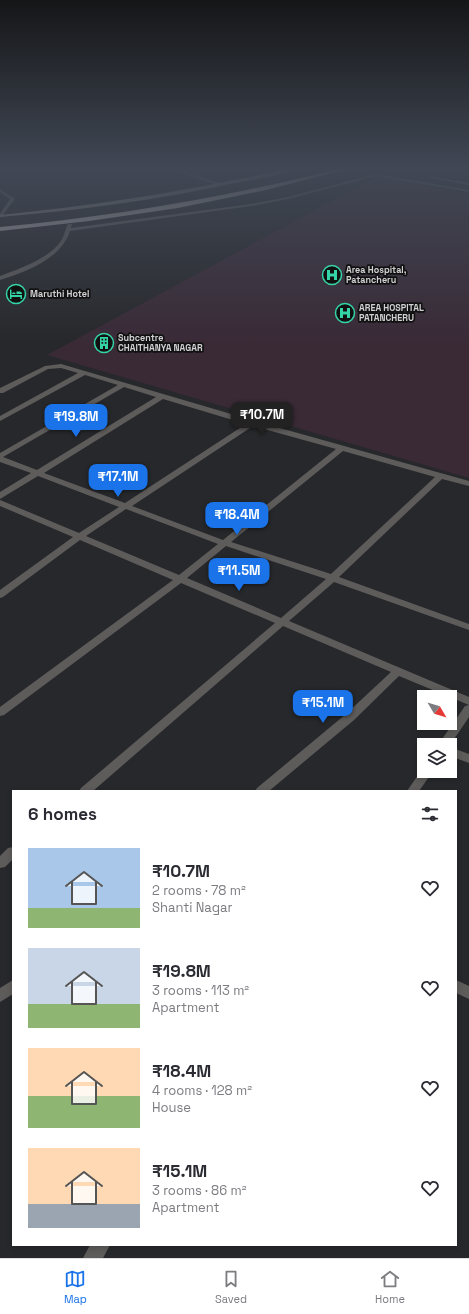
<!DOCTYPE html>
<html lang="en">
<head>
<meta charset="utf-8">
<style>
	:root { --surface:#fff; --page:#f7f7f7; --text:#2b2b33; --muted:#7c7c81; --line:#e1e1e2; --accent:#1a73e8 }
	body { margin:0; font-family:"Space Grotesk",sans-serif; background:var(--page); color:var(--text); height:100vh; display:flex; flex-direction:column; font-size:15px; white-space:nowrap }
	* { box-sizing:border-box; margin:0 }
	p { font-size:13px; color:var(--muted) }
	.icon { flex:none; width:22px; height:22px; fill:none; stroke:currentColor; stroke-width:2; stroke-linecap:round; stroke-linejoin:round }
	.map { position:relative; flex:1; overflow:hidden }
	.side { position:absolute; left:12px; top:790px; width:445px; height:456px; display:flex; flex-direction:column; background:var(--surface); border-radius:0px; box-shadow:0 2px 6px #0003 }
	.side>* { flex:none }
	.needle { width:26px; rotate:128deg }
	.tools { position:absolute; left:417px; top:690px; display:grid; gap:8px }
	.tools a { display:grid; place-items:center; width:40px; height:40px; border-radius:0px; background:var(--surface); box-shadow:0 2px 6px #0003; font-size:20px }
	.price { position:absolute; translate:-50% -34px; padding:0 9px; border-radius:8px; background:var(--accent); color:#fff; font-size:13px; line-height:26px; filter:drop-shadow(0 1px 2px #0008) }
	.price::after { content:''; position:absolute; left:50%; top:24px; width:12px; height:9px; margin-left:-6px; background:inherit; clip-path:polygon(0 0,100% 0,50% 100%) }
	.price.selected { background:#222; color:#fff }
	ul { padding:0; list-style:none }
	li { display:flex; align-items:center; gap:12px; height:100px; padding:0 16px }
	li span { display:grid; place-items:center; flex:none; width:112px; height:80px; border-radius:0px; color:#555 }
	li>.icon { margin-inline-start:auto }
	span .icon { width:48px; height:48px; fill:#fffc; stroke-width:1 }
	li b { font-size:17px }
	h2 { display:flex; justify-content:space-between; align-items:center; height:48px; padding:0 16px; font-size:17px }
	.tab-bar { display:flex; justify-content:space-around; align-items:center; height:56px; border-top:1px solid var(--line); background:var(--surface); font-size:11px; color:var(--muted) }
	.tab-bar a { display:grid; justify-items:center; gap:2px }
	.tab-bar .selected { color:var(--accent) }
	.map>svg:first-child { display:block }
	.medical { fill:#392a36 }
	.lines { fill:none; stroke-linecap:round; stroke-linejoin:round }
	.street { fill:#5e5c5b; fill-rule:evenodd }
	.secondary { fill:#7c7978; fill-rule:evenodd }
	.highway { fill:#a8a3a1; fill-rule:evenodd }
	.labels { text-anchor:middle; stroke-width:3.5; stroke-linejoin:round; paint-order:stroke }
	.far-poi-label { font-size:9px; font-weight:bold; fill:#d1d1d3; stroke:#111112; text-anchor:start }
</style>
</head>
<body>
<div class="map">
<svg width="469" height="1258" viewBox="0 0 469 1258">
	<rect width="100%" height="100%" fill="#27282b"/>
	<path class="medical" d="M378 176 469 194V478L47 355Z"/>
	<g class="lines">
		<path class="street" d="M162 167H170L225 185 221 186Z
			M374 167H385L395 170 393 171Z
			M376 174 469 190V192L376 176 288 199 251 206 70 231C61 259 26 272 0 280V276C19 269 50 258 61 241 65 235 65 229 68 224H72L71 228 251 204 288 197Z
			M429 176 469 183V185L431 178Z
			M0 189 15 199 1 217 0 214 10 199 0 192Z
			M61 364 255 421 469 481V486L442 479 339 577 469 624V630L334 582 289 621 469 697V705L399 676 354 720 269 791H255L257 788 346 714 391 672 283 626 93 791H79L81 788 275 623 181 583 4 715 0 716V707L173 580 80 540 3 597 0 598V590L73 537 0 506V500L79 533 119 507 38 476 0 499V492L31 473 0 462V453L118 385 85 375 0 421V416L78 373 61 368 48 369 3 393H0V388L45 366ZM124 387 156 397 37 470 3 457ZM163 399 246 424 125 503 44 473ZM253 426 336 449 223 540 132 506ZM343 451 435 477 331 574 231 542ZM126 509 218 544 179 575 86 536ZM226 546 326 579 281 618 187 578Z
			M469 705V717L450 745H438L465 706Z
			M450 747 469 754V763L450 756Z
			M423 768 424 771H433L419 791H407Z
			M13 847V859L5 867 0 868V856L8 848Z
			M13 980V994L0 1002V988Z
			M456 980 469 986V999L456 993Z
			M90 1245H110L103 1258H83Z"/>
		<path class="secondary" d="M294 167H303C285 175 255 179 235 183 158 200 79 210 0 217V215C99 205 197 190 294 167Z"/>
		<path class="highway" d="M346 167H355L266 190 178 208 89 221 0 231V227C117 216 232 196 346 167Z"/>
	</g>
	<linearGradient id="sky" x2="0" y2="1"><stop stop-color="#151618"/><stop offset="0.49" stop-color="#414855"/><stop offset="1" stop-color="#414855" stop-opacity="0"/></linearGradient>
	<rect width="469" height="343" fill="url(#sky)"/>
	<defs>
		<symbol id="hospital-ring" viewBox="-11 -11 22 22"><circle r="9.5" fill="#111112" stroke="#35d4a7" stroke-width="1.5"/><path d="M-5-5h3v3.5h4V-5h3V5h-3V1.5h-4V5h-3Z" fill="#35d4a7"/></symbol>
		<symbol id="hotel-ring" viewBox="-11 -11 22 22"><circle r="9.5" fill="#111112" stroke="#35d4a7" stroke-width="1.5"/><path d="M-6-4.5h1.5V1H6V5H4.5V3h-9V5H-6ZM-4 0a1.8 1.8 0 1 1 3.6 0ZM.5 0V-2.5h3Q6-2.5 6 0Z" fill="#35d4a7"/></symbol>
		<symbol id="building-ring" viewBox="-11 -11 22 22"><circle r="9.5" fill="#111112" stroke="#35d4a7" stroke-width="1.5"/><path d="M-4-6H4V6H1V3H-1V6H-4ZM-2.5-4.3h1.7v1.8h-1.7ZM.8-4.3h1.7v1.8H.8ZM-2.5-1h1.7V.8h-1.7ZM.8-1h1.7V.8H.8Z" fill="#35d4a7"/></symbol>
	</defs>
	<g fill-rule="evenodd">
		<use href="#hospital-ring" x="321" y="264" width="22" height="22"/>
		<use href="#hotel-ring" x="5" y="283" width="22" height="22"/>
		<use href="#hospital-ring" x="334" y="302" width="22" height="22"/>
		<use href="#building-ring" x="93" y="332" width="22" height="22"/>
	</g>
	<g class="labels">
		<g class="far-poi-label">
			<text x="346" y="273">Area Hospital,<tspan x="346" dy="10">Patancheru</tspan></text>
			<text x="30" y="297">Maruthi Hotel</text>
			<text x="359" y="311">AREA HOSPITAL<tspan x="359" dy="10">PATANCHERU</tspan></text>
			<text x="118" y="341">Subcentre<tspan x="118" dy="10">CHAITHANYA NAGAR</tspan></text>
		</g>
	</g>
</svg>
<div class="tools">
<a><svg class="needle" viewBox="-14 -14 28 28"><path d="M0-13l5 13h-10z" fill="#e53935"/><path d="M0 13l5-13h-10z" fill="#7c7c81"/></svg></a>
<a><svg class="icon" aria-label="layers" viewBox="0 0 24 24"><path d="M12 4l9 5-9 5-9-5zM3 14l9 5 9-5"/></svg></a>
</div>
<b class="price selected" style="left:262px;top:436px">₹10.7M</b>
<b class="price" style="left:76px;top:438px">₹19.8M</b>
<b class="price" style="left:118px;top:498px">₹17.1M</b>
<b class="price" style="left:237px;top:536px">₹18.4M</b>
<b class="price" style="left:239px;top:592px">₹11.5M</b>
<b class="price" style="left:323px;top:724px">₹15.1M</b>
<section class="side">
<h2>6 homes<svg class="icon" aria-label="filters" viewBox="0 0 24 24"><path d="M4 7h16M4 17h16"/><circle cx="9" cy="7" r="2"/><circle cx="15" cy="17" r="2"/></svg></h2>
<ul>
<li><span style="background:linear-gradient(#a9c7e8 75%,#8fb573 0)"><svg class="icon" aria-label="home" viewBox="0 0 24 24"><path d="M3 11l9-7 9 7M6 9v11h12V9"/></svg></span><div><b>₹10.7M</b><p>2 rooms · 78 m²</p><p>Shanti Nagar</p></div><svg class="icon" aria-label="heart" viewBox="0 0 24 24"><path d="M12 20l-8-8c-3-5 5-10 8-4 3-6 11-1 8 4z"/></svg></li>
<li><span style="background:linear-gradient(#c9d6e8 70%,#8fb573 0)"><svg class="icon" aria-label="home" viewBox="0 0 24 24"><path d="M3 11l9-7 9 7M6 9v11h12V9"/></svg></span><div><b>₹19.8M</b><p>3 rooms · 113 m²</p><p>Apartment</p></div><svg class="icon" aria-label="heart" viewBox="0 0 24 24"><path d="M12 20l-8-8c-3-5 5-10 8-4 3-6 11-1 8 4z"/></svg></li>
<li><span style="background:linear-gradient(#ffd9b3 60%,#8fb573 0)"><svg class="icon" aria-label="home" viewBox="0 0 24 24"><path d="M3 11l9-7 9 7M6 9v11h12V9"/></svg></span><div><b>₹18.4M</b><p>4 rooms · 128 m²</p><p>House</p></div><svg class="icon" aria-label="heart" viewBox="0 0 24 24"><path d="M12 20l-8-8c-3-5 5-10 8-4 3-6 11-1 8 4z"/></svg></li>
<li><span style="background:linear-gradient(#ffd9b3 70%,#9aa5b1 0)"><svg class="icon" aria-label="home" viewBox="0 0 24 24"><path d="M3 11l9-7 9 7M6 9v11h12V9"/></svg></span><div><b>₹15.1M</b><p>3 rooms · 86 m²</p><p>Apartment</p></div><svg class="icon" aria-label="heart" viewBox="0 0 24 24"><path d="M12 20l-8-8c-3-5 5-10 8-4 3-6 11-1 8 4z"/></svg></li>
</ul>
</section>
</div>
<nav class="tab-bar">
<a class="selected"><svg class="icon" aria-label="map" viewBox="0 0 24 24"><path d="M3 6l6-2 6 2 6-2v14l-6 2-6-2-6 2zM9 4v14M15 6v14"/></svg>Map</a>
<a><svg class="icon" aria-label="saved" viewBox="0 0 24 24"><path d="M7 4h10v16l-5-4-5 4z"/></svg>Saved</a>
<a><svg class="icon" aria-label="home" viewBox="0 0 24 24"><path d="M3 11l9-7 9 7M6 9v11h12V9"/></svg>Home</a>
</nav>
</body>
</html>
